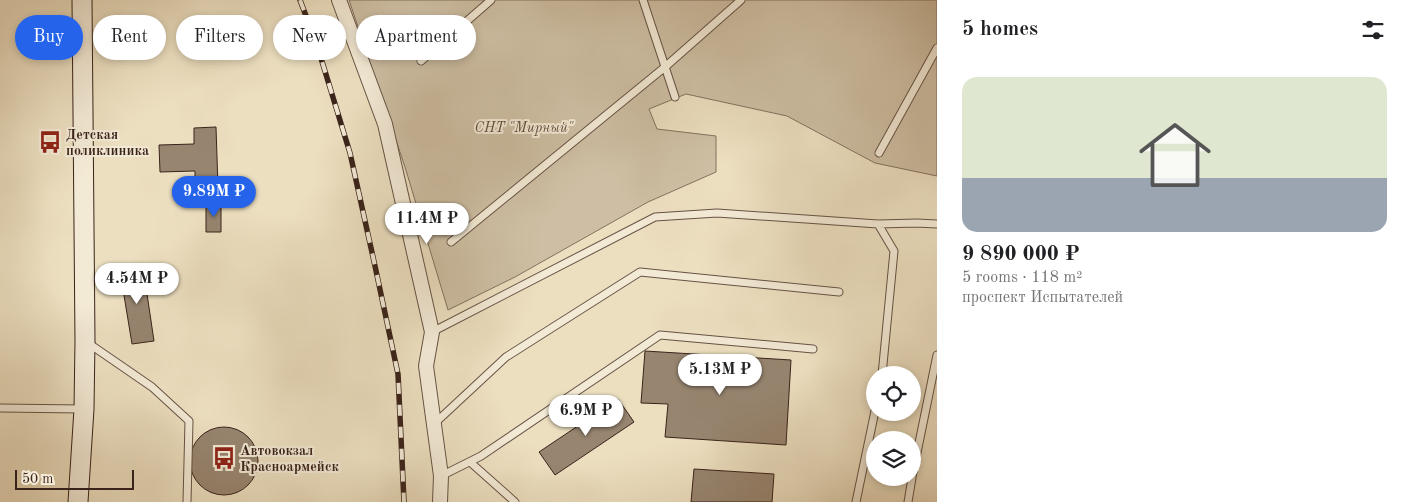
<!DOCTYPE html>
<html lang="en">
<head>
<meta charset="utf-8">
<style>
	:root { --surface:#fff; --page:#f6f6f6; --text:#202124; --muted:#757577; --line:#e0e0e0; --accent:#2563eb }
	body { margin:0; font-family:"Old Standard TT",serif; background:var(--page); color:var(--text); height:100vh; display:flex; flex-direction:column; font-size:19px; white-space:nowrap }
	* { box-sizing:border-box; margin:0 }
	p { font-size:16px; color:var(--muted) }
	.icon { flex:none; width:28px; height:28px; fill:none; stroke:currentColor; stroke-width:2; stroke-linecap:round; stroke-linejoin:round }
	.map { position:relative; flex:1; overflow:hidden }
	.sheet { display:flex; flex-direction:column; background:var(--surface); width:475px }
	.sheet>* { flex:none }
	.guide { position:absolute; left:15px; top:15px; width:475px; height:45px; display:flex; gap:10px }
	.fabs { position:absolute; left:866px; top:366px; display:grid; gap:10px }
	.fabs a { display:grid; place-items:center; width:55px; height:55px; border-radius:50%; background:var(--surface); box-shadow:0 2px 8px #0003; font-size:25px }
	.scale { position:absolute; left:15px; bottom:12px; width:119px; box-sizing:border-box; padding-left:5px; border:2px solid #3a231a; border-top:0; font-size:14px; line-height:18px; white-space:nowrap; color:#3a231a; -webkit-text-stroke:4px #f3ead6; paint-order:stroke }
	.price { position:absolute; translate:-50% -42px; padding:0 11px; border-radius:18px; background:#fff; color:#222; font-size:16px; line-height:32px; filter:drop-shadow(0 1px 2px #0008) }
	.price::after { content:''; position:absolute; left:50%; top:30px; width:15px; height:11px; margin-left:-8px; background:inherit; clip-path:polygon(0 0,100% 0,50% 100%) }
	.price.active { background:var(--accent); color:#fff }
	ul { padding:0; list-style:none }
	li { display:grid; align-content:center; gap:10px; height:265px; padding:0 25px }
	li+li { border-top:1px solid var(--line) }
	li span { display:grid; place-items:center; height:155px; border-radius:15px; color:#555 }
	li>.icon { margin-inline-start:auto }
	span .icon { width:90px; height:90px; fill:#fffc; stroke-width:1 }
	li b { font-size:21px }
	h2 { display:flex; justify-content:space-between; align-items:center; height:60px; padding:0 25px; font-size:21px }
	.tag { padding:0 18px; border-radius:22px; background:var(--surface); box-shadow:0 2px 8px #0003; font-size:18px; line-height:45px }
	.tag.active { background:var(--accent); color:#fff }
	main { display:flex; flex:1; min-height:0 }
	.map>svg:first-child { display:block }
	.green { fill:#cebfa4; stroke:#84715f }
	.building { fill:#978570; stroke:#3a231a }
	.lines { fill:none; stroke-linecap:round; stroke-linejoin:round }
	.service-casing { stroke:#665244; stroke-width:9 }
	.minor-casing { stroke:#665244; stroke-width:16 }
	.secondary-casing { stroke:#3a231a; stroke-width:21 }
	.service { stroke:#f3ead6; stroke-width:7 }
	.minor { stroke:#f3ead6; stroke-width:14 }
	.secondary { stroke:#f3ead6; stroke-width:19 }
	.rail-casing { stroke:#3a231a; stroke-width:5.5 }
	.rail { stroke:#f3ead6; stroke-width:4; stroke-dasharray:11; stroke-linecap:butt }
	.labels { text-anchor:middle; stroke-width:4; stroke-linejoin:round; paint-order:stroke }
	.park-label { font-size:14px; font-style:italic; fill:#5f4a3c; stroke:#f3ead6 }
	.poi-label { font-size:14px; font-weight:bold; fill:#3a231a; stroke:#f3ead6; text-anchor:start }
</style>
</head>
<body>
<main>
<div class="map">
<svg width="937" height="502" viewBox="0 0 937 502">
	<rect width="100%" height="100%" fill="#ecdfc0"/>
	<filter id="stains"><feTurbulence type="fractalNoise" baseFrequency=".004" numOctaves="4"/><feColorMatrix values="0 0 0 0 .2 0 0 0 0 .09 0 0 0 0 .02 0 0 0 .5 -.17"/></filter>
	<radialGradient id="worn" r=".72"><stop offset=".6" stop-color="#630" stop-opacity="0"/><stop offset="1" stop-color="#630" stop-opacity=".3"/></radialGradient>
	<path class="green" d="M349 0H937V176L875 163 787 116 686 94 649 109 657 129 716 136V172L648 202 515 277 448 310 405 167Z"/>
	<path class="building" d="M216 127 218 187H195V171L160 172 159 145 194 144V128Z
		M206 204H221V232H206Z
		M143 267 154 341 132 344 120 271Z
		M645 351 791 360 786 445 665 437 668 404 641 403Z
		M618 399 634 422 555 475 539 452Z
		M190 461a34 34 0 1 1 68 0a34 34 0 1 1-68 0Z
		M694 469 774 474 772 502H691Z"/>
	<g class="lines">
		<defs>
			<path id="service" d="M643 0 675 97
				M421 61 491 0
				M879 153 937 48
				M878 224 894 251 882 375
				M451 242 665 67 741 0
				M432 332 655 217 717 213 878 224 917 223 937 224
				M88 343 152 387 189 421 187 502
				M0 408 82 409
				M434 424 506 357 640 272 839 292
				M470 462 515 502
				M441 476 481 456 660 335 813 349
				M912 477 937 355
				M856 502 875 411
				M908 502 912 478"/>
			<path id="minor" d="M339 0 385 124 432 332 426 366 441 476 440 502"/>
			<path id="secondary" d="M78 502 84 409 85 341 82 0"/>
		</defs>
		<use href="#service" class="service-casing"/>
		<use href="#minor" class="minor-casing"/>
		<use href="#secondary" class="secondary-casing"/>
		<use href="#service" class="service"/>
		<use href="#minor" class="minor"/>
		<use href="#secondary" class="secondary"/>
		<defs>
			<path id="rail" d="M300 0 317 45 350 153 375 266 398 374 404 502"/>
		</defs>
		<use href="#rail" class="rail-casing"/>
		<use href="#rail" class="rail"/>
	</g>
	<defs>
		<symbol id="bus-bare" viewBox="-9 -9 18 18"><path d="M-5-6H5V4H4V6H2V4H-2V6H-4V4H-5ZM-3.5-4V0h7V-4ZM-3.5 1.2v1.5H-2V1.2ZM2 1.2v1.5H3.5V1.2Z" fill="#8f2418" stroke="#f3ead6" stroke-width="2.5" paint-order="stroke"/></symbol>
	</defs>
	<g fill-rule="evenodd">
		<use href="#bus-bare" x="34" y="126" width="32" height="32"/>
		<use href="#bus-bare" x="208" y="442" width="32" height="32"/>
	</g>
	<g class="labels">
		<g class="park-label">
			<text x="524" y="132">СНТ "Мирный"</text>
		</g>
		<g class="poi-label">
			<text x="66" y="139">Детская<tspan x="66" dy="16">поликлиника</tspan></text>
			<text x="240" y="455">Автовокзал<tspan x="240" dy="16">Красноармейск</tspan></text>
		</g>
	</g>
	<rect width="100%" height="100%" filter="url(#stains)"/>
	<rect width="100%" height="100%" fill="url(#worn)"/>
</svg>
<div class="fabs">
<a><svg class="icon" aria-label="locate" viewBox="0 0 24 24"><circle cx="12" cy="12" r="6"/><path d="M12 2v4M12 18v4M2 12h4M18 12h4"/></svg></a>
<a><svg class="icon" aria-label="layers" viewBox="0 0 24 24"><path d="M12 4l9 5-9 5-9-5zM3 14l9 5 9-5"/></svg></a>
</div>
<div class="scale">50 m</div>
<b class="price active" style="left:214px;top:218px">9.89M ₽</b>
<b class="price" style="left:427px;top:245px">11.4M ₽</b>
<b class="price" style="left:137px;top:305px">4.54M ₽</b>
<b class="price" style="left:720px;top:396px">5.13M ₽</b>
<b class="price" style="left:586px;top:437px">6.9M ₽</b>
<div class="guide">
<a class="tag active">Buy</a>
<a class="tag">Rent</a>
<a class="tag">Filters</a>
<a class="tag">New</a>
<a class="tag">Apartment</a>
</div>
</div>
<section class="sheet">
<h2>5 homes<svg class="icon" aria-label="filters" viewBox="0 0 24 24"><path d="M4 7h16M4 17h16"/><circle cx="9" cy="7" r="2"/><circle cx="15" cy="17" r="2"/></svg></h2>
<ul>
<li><span style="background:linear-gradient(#dfe7d0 65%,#9aa5b1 0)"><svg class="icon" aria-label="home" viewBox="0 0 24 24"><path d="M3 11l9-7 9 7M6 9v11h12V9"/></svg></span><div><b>9 890 000 ₽</b><p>5 rooms · 118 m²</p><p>проспект Испытателей</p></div></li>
</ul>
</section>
</main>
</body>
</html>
